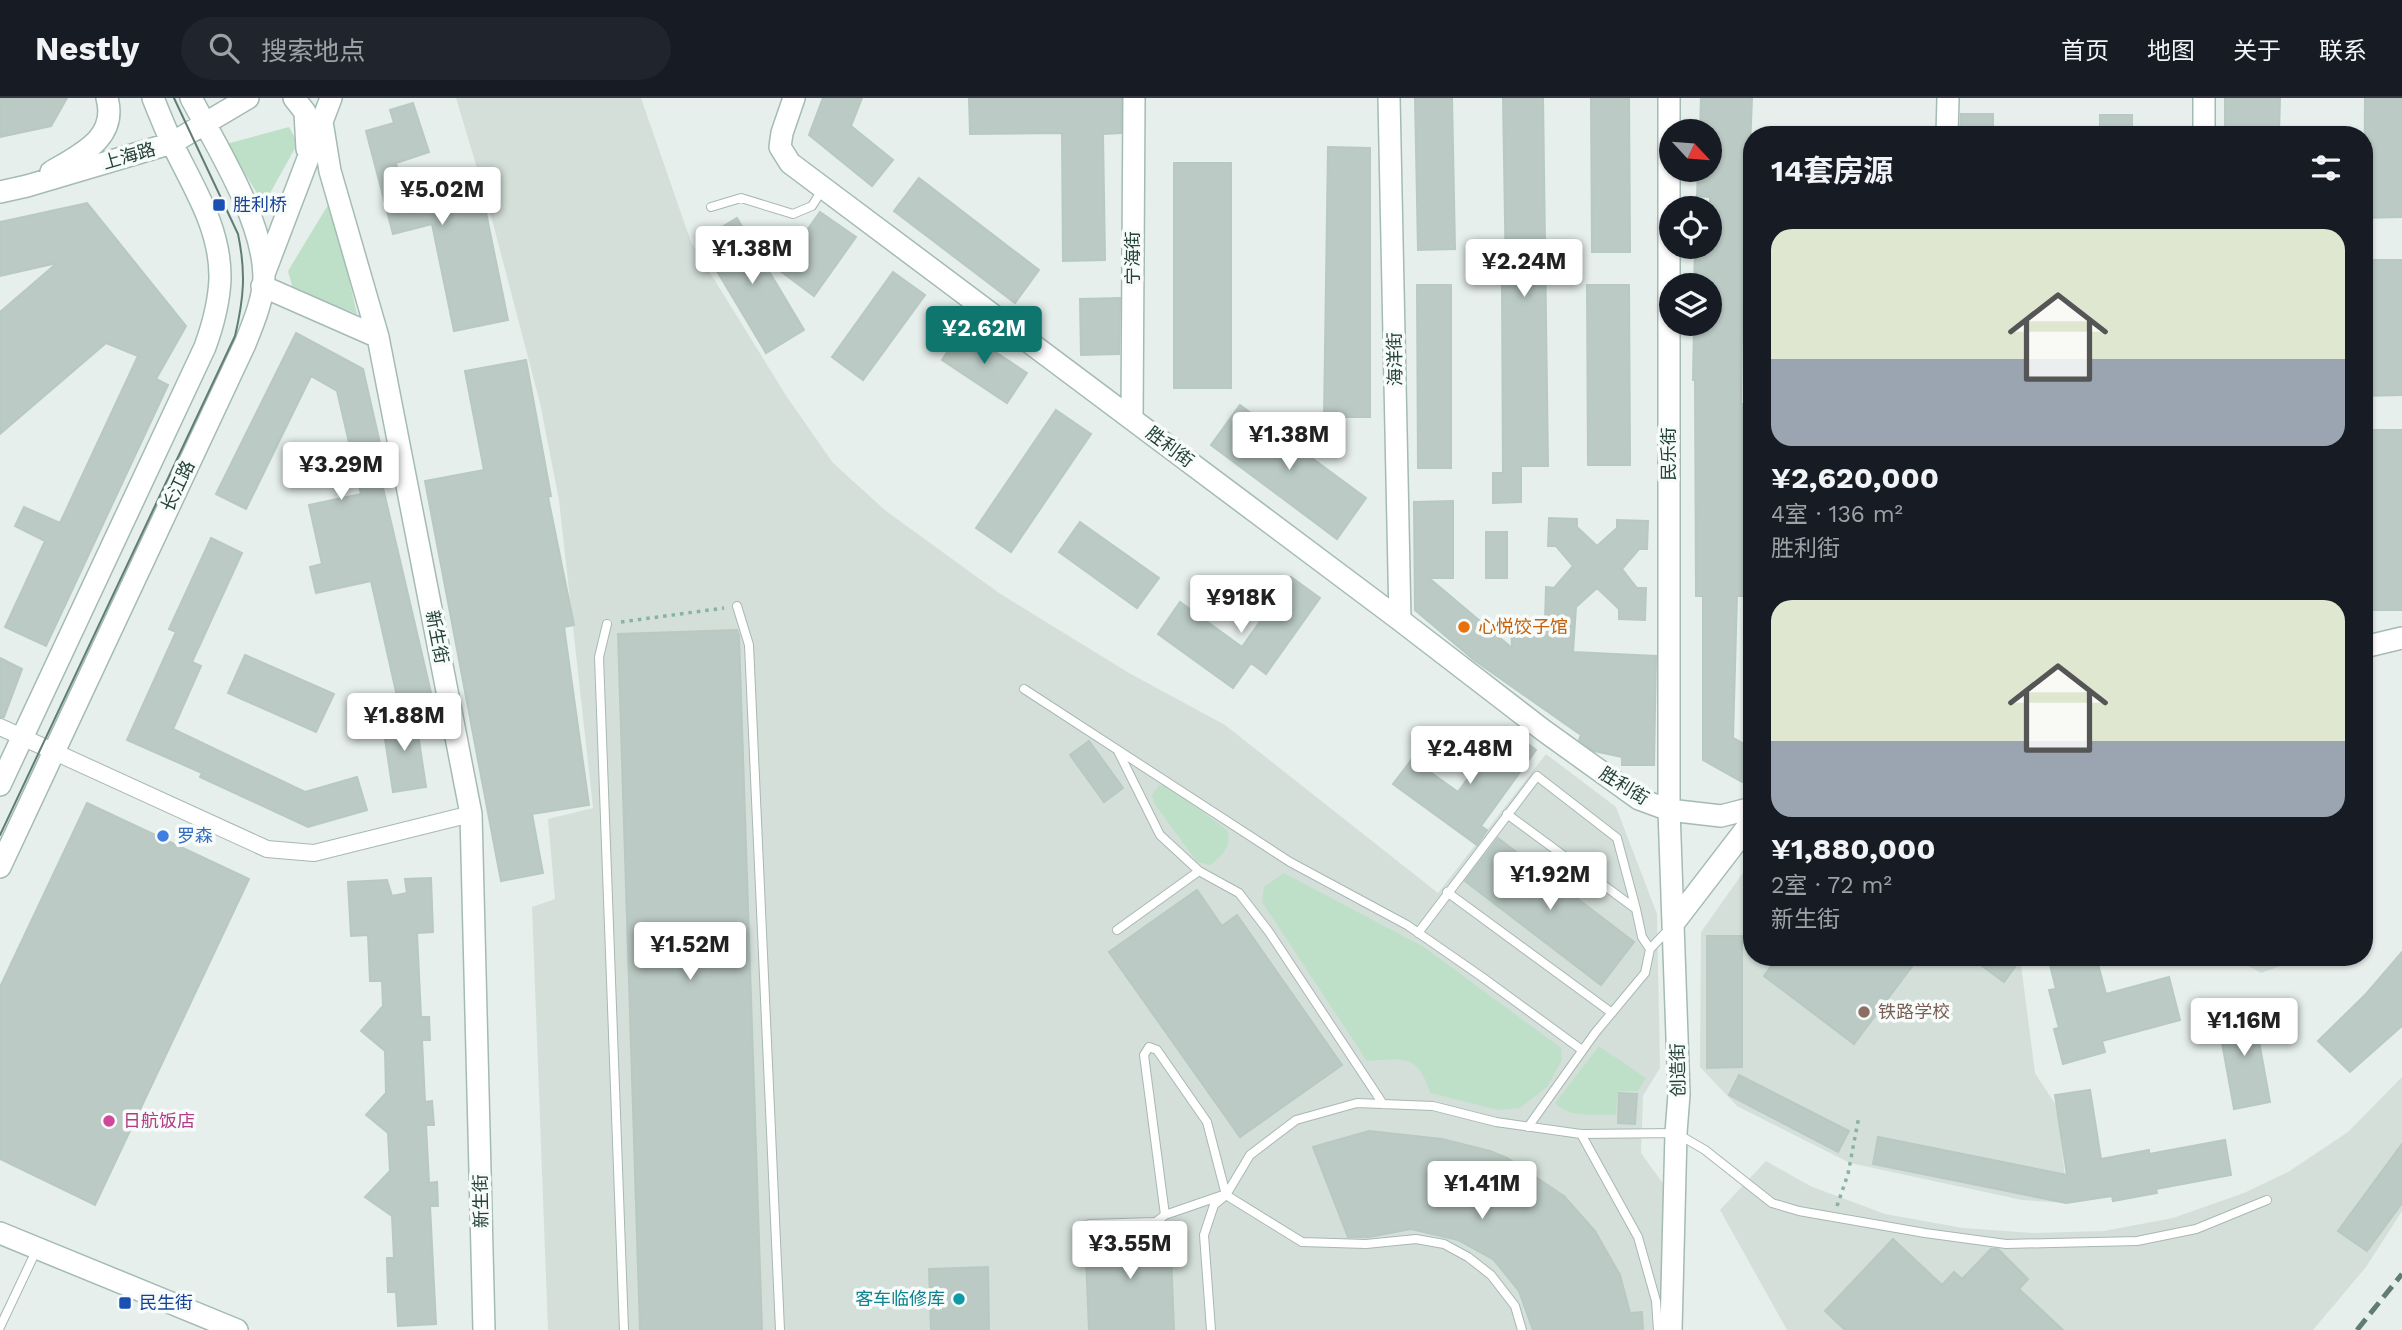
<!DOCTYPE html>
<html lang="zh">
<head>
<meta charset="utf-8">
<style>
	:root { --surface:#171b24; --page:#20242c; --text:#f1f3f6; --muted:#9ea1a6; --line:#363941; --accent:#0f766e }
	body { margin:0; font-family:"Work Sans","Noto Sans SC",sans-serif; background:var(--page); color:var(--text); height:100vh; display:flex; flex-direction:column; font-size:26px; white-space:nowrap }
	* { box-sizing:border-box; margin:0 }
	p { font-size:23px; color:var(--muted) }
	.icon { flex:none; width:38px; height:38px; fill:none; stroke:currentColor; stroke-width:2; stroke-linecap:round; stroke-linejoin:round }
	.map { position:relative; flex:1; overflow:hidden }
	.panel { position:absolute; left:1743px; top:28px; width:630px; height:840px; display:flex; flex-direction:column; background:var(--surface); border-radius:28px; box-shadow:0 2px 5px #0004 }
	.panel>* { flex:none }
	.needle { width:46px; rotate:116deg }
	.fabs { position:absolute; left:1659px; top:21px; display:grid; gap:14px }
	.fabs a { display:grid; place-items:center; width:63px; height:63px; border-radius:50%; background:var(--surface); box-shadow:0 2px 5px #0004; font-size:35px }
	.price { position:absolute; translate:-50% -60px; padding:0 16px; border-radius:7px; background:#fff; color:#222; font-size:23px; line-height:46px; filter:drop-shadow(0 2px 4px #0008) }
	.price::after { content:''; position:absolute; left:50%; top:42px; width:21px; height:16px; margin-left:-10px; background:inherit; clip-path:polygon(0 0,100% 0,50% 100%) }
	.price.active { background:var(--accent); color:#fff }
	ul { padding:0; list-style:none }
	li { display:grid; align-content:center; gap:14px; height:371px; padding:0 28px }
	li span { display:grid; place-items:center; height:217px; border-radius:21px; color:#555 }
	li>.icon { margin-inline-start:auto }
	span .icon { width:126px; height:126px; fill:#fffc; stroke-width:1 }
	li b { font-size:30px }
	h2 { display:flex; justify-content:space-between; align-items:center; height:84px; padding:0 28px; font-size:30px }
	header { display:flex; align-items:center; gap:42px; box-sizing:border-box; height:98px; padding:0 35px; background:var(--surface); border-bottom:2px solid var(--line) }
	header strong { font-size:33px }
	nav { display:flex; gap:38px; margin-inline-start:auto; font-size:24px }
	.search { width:490px; height:63px; background:var(--page); display:flex; align-items:center; gap:18px; box-sizing:border-box; padding:0 24px; border-radius:38px; color:var(--muted); font-size:26px }
	.map>svg:first-child { display:block }
	.built { fill:#d4dfda }
	.green { fill:#bfe0c8 }
	.building { fill:#bbcac4; stroke:#b8c9c2; stroke-width:2 }
	.lines { fill:none; stroke-linecap:round; stroke-linejoin:round }
	.lane-casing { stroke:#a8b8b2; stroke-width:10 }
	.street-casing { stroke:#a8b8b2; stroke-width:18 }
	.secondary-casing { stroke:#a4bbb3; stroke-width:24 }
	.path { stroke:#86b3a5; stroke-width:3.5; stroke-dasharray:3.5 5; stroke-linecap:butt }
	.lane { stroke:#fff; stroke-width:8 }
	.street { stroke:#fff; stroke-width:16 }
	.secondary { stroke:#fff; stroke-width:21 }
	.tram { stroke:#5f7d75; stroke-width:2 }
	.rail { stroke:#5f7d75; stroke-width:5; stroke-dasharray:14 7; stroke-linecap:butt }
	.transit-dot { fill:#1a4fb4; stroke:#f7fbf9; stroke-width:2.5 }
	.food-dot { fill:#e8710a; stroke:#f7fbf9; stroke-width:2.5 }
	.shop-dot { fill:#3f7fe0; stroke:#f7fbf9; stroke-width:2.5 }
	.education-dot { fill:#8d6e63; stroke:#f7fbf9; stroke-width:2.5 }
	.hotel-dot { fill:#d1479c; stroke:#f7fbf9; stroke-width:2.5 }
	.culture-dot { fill:#0f9aa8; stroke:#f7fbf9; stroke-width:2.5 }
	.labels { text-anchor:middle; stroke-width:7; stroke-linejoin:round; paint-order:stroke }
	.street-label { font-size:18px; fill:#24423a; stroke:#f7fbf9 }
	.transit-label { font-size:18px; fill:#164399; stroke:#f7fbf9; text-anchor:start }
	.food-label { font-size:18px; fill:#c56008; stroke:#f7fbf9; text-anchor:start }
	.shop-label { font-size:18px; fill:#366cbe; stroke:#f7fbf9; text-anchor:start }
	.education-label { font-size:18px; fill:#785e54; stroke:#f7fbf9; text-anchor:start }
	.hotel-label { font-size:18px; fill:#b23c85; stroke:#f7fbf9; text-anchor:start }
	.culture-label { font-size:18px; fill:#0d838f; stroke:#f7fbf9; text-anchor:end }
</style>
</head>
<body>
<header>
<strong>Nestly</strong>
<div class="search"><svg class="icon" aria-label="search" viewBox="0 0 24 24"><circle cx="10" cy="10" r="6"/><path d="M15 15l6 6"/></svg>搜索地点</div>
<nav><a>首页</a><a>地图</a><a>关于</a><a>联系</a></nav>
</header>
<div class="map">
<svg width="2402" height="1232" viewBox="0 0 2402 1232">
	<rect width="100%" height="100%" fill="#e6efeb"/>
	<path class="built" d="M456 0H641L691 144 787 299 833 365 886 413 999 495 1129 575 1225 627 1438 795 1546 656 1616 709 1657 816 1660 970 1643 998 1641 1055 1664 1087 1665 1232H548L532 809 555 801 548 721 593 710 559 402 540 305 489 110Z
		M1752 762V859H2020L2035 975 2057 1009 2068 1105 2022 1102 1850 1065 1737 1008 1700 969 1701 834Z
		M2232 859H2305L2261 875Z
		M2402 979V1113L2366 1169 2313 1232H1787L1720 1112 1766 1063 1810 1088 1885 1116 1963 1130 2033 1135 2104 1133 2173 1120 2244 1095 2288 1074 2348 1034Z"/>
	<path class="green" d="M289 29 298 45 264 106 226 46Z
		M331 102 357 216 293 191 288 173Z
		M1159 687 1165 688 1174 693 1227 732C1233 746 1222 760 1210 767L1197 764 1154 705 1152 697Z
		M1284 775 1424 849 1561 950 1562 962 1547 989 1520 1010 1498 1012 1430 995C1418 955 1402 961 1367 963L1262 804 1264 789Z
		M1599 948 1646 980 1638 993H1618L1616 1017C1595 1016 1570 1021 1555 1005Z"/>
	<path class="building" d="M0 0H67L51 28 0 39Z
		M823 0H862L851 28 893 62 872 88 809 37Z
		M969 0H1121V35L1103 36 1105 162 1063 163 1062 35 970 36Z
		M1415 0H1452L1455 151 1418 152Z
		M1503 0H1543L1548 368H1521V404L1493 405V375H1503L1502 183H1506Z
		M1591 0H1629L1630 154H1592Z
		M1701 0H1752L1747 123H1752V155H1743L1741 306H1752V498H1737L1733 640 1752 650V681L1742 684 1703 662V498H1696L1695 282H1693L1694 226H1710V187H1694L1695 149H1710V99L1697 98 1698 72H1710V33H1700Z
		M2225 0H2280L2279 37H2225Z
		M2365 0H2402V119L2364 120Z
		M413 5 429 54 396 65 409 115 483 100 508 222 454 233 432 126 393 136 366 33 394 25 390 12Z
		M1961 16H1993V37H1960Z
		M2100 17H2132V37H2100Z
		M1328 49 1370 50V319H1324Z
		M1174 65H1231V290H1174Z
		M919 80 1039 172 1015 205 894 113Z
		M87 105 186 228 156 281 168 287 46 548 5 529 45 443 15 428 24 409 60 425 138 258 106 245 0 336V214L57 165 0 178V124Z
		M820 114 856 139 814 198 779 172Z
		M737 120 804 232 766 255 699 143Z
		M2364 162H2402V297L2364 298Z
		M893 174 925 197 863 282 832 259Z
		M1417 187H1451V370H1418Z
		M1587 187H1629L1630 367H1588Z
		M1120 200 1119 256 1081 257 1080 201Z
		M962 232 1027 275 1007 305 942 262Z
		M296 235 363 271 387 376 380 377 432 599 399 607 371 483 316 495 310 469 322 466 309 407 361 396 337 293 311 278 246 411 216 396Z
		M526 262 551 398 548 399 574 527 564 529 589 707 532 716 543 775 501 783 425 383 484 372 465 273Z
		M1240 307 1366 400 1337 441 1211 347Z
		M1056 312 1091 336 1011 454 976 430Z
		M2364 332H2402V512H2364V456H2368L2369 385H2364Z
		M1453 403V480H1429L1512 550 1511 524 1545 523 1546 489 1554 490 1573 468 1556 448H1548L1549 420 1577 421V429L1597 448 1617 430V422L1648 423 1647 451H1639L1622 471 1637 490H1646L1645 522 1619 521V511L1597 490 1576 509 1573 554 1656 558 1654 667H1622V659L1594 653 1579 642 1581 637 1474 562 1415 512 1414 404Z
		M1080 424 1159 480 1137 510 1059 454Z
		M1486 434H1507V480H1486Z
		M211 440 242 455 192 564 201 568 173 631 305 694 357 679 367 712 308 729 200 679 202 675 127 642 176 534 169 531Z
		M1291 479 1320 500 1266 576 1251 565 1233 590 1158 536 1180 504 1242 549Z
		M737 532 739 538 762 1232H640L618 536Z
		M245 557 334 596 316 634 228 595Z
		M0 560 22 571 4 619H0Z
		M415 616 426 689 393 694 382 621Z
		M1505 629 1536 652 1481 728 1487 732 1477 747 1393 686 1412 661 1458 694Z
		M1089 643 1123 690 1104 704 1070 657Z
		M87 705 249 781 95 1107 0 1061V889Z
		M1498 740 1634 844 1601 887 1465 783Z
		M431 780 433 834 417 835 421 919H429L430 942H422L425 1004 432 1003 434 1027H426L429 1085 437 1084 438 1108H430L436 1226 398 1228 396 1194H388L387 1160H394L392 1118 365 1099 390 1073 388 1035 366 1017 386 995 385 953 361 933 383 908 382 883H370L368 837 351 838 348 784 387 782 392 798 407 795 405 781Z
		M1197 792 1222 828 1237 817 1342 967 1240 1039 1109 854Z
		M1707 838H1742V969L1707 970Z
		M2402 854V928L2350 974 2318 943 2366 896Z
		M1778 859H1919L1854 946 1764 878Z
		M1970 859H2022L2004 884Z
		M2048 859H2096L2106 896 2169 879 2180 922 2102 943 2105 954 2063 966 2054 931 2059 930 2049 892 2056 891Z
		M2253 910 2270 1004 2234 1011 2217 917Z
		M1739 977 1849 1033 1838 1054 1729 997Z
		M2090 992 2101 1061 2149 1052V1056L2225 1042 2231 1077 2156 1091 2157 1095 2113 1103 2112 1098 2066 1105 1873 1066 1878 1039 2067 1077 2055 997Z
		M1619 995 1637 996 1635 1026 1618 1025Z
		M1369 1033 1442 1041 1490 1053 1507 1060 1564 1098 1595 1133 1620 1177 1630 1215 1642 1214 1643 1232H1533L1519 1193 1494 1162 1458 1142 1411 1131 1369 1139H1348L1313 1049Z
		M2402 1046V1105L2367 1153 2338 1133Z
		M1170 1133 1174 1232H1089L1085 1136Z
		M1893 1141 1942 1187 1954 1174 1962 1181 1991 1151H1998L2028 1181 2019 1191 2063 1232H1845L1825 1213Z
		M988 1169 989 1232H931L929 1171Z"/>
	<g class="lines">
		<defs>
			<path id="lane" d="M711 109 741 100 793 116 812 108 822 92
				M737 508 749 547 780 1232
				M607 526 599 559 624 1232
				M1024 591 1290 764 1407 827 1482 879 1582 952
				M1118 653 1160 737 1199 773 1239 795 1269 834 1383 1006
				M1507 716 1636 811 1642 839 1650 851
				M1447 794 1612 915
				M1117 832 1199 773
				M1418 835 1537 678 1617 740 1636 811
				M1528 1029 1595 935 1645 875 1650 851 1669 831
				M1581 1036 1638 1139 1656 1203 1658 1232
				M1165 1117 1144 957 1149 949 1157 952 1207 1024 1226 1097 1302 1144 1366 1146 1416 1141 1444 1146 1468 1159 1491 1177 1515 1208 1522 1232
				M1089 1126 1156 1124 1165 1117 1223 1097
				M0 1229 36 1153
				M1211 1232 1204 1137 1214 1107 1226 1097 1250 1057 1296 1022 1357 1005 1433 1008 1496 1024 1581 1036 1676 1035 1705 1052 1772 1105 1799 1113 1925 1135 2006 1146 2137 1143 2196 1131 2267 1102"/>
			<path id="street" d="M0 629 267 751 314 755 471 716"/>
			<path id="secondary" d="M294 0 305 14 307 51
				M794 0 782 35 780 49 790 65 1400 522 1543 632 1639 701 1669 712 1721 718 1752 710
				M1389 0 1400 522
				M1669 0V712L1679 996 1676 1035 1671 1232
				M322 24 330 73 378 239 471 716 484 1232
				M1947 37 1948 0
				M2204 37V0
				M51 74C81 56 118 40 107 0
				M0 94 27 88 172 45 248 0
				M264 176 331 0
				M262 188 378 239
				M1132 321 1134 0
				M2364 549 2402 540
				M0 687 205 249C213 227 219 205 220 181 221 130 193 89 172 45 165 30 159 15 153 0
				M0 769 245 246C253 226 264 200 264 178 263 122 217 49 191 0
				M1673 826 1752 723
				M0 1135 237 1232"/>
		</defs>
		<use href="#lane" class="lane-casing"/>
		<use href="#street" class="street-casing"/>
		<use href="#secondary" class="secondary-casing"/>
		<path class="path" d="M621 524 724 510
			M1837 1108 1848 1076 1859 1018"/>
		<use href="#lane" class="lane"/>
		<use href="#street" class="street"/>
		<use href="#secondary" class="secondary"/>
		<path class="tram" d="M0 737 235 238C244 200 246 174 238 136L174 0"/>
		<path class="rail" d="M2357 1232 2402 1176"/>
	</g>
	<g class="transit-dot">
		<rect x="212" y="100" width="14" height="14" rx="3.5"/>
		<rect x="118" y="1198" width="14" height="14" rx="3.5"/>
	</g>
	<circle class="food-dot" cx="1464" cy="529" r="7"/>
	<circle class="shop-dot" cx="163" cy="738" r="7"/>
	<circle class="education-dot" cx="1864" cy="914" r="7"/>
	<circle class="hotel-dot" cx="109" cy="1023" r="7"/>
	<circle class="culture-dot" cx="959" cy="1201" r="7"/>
	<g class="labels">
		<g class="street-label">
			<text transform="translate(129 58) rotate(-16)" y="6">上海路</text>
			<text transform="translate(1133 160) rotate(-90)" y="6">宁海街</text>
			<text transform="translate(1395 261) rotate(-91)" y="6">海洋街</text>
			<text transform="translate(1170 349) rotate(37)" y="6">胜利街</text>
			<text transform="translate(1669 356) rotate(-90)" y="6">民乐街</text>
			<text transform="translate(178 388) rotate(-65)" y="6">长江路</text>
			<text transform="translate(437 539) rotate(79)" y="6">新生街</text>
			<text transform="translate(1624 688) rotate(32)" y="6">胜利街</text>
			<text transform="translate(1678 972) rotate(-91)" y="6">创造街</text>
			<text transform="translate(481 1103) rotate(-91)" y="6">新生街</text>
		</g>
		<g class="transit-label">
			<text x="233" y="113">胜利桥</text>
			<text x="139" y="1211">民生街</text>
		</g>
		<g class="food-label">
			<text x="1478" y="535">心悦饺子馆</text>
		</g>
		<g class="shop-label">
			<text x="177" y="744">罗森</text>
		</g>
		<g class="education-label">
			<text x="1878" y="920">铁路学校</text>
		</g>
		<g class="hotel-label">
			<text x="123" y="1029">日航饭店</text>
		</g>
		<g class="culture-label">
			<text x="945" y="1207">客车临修库</text>
		</g>
	</g>
</svg>
<div class="fabs">
<a><svg class="needle" viewBox="-14 -14 28 28"><path d="M0-13l5 13h-10z" fill="#e53935"/><path d="M0 13l5-13h-10z" fill="#9ea1a6"/></svg></a>
<a><svg class="icon" aria-label="locate" viewBox="0 0 24 24"><circle cx="12" cy="12" r="6"/><path d="M12 2v4M12 18v4M2 12h4M18 12h4"/></svg></a>
<a><svg class="icon" aria-label="layers" viewBox="0 0 24 24"><path d="M12 4l9 5-9 5-9-5zM3 14l9 5 9-5"/></svg></a>
</div>
<b class="price" style="left:442px;top:129px">¥5.02M</b>
<b class="price" style="left:752px;top:188px">¥1.38M</b>
<b class="price" style="left:1524px;top:201px">¥2.24M</b>
<b class="price active" style="left:984px;top:268px">¥2.62M</b>
<b class="price" style="left:1289px;top:374px">¥1.38M</b>
<b class="price" style="left:341px;top:404px">¥3.29M</b>
<b class="price" style="left:1241px;top:537px">¥918K</b>
<b class="price" style="left:404px;top:655px">¥1.88M</b>
<b class="price" style="left:1470px;top:688px">¥2.48M</b>
<b class="price" style="left:1550px;top:814px">¥1.92M</b>
<b class="price" style="left:690px;top:884px">¥1.52M</b>
<b class="price" style="left:2244px;top:960px">¥1.16M</b>
<b class="price" style="left:1482px;top:1123px">¥1.41M</b>
<b class="price" style="left:1130px;top:1183px">¥3.55M</b>
<section class="panel">
<h2>14套房源<svg class="icon" aria-label="filters" viewBox="0 0 24 24"><path d="M4 7h16M4 17h16"/><circle cx="9" cy="7" r="2"/><circle cx="15" cy="17" r="2"/></svg></h2>
<ul>
<li><span style="background:linear-gradient(#dfe7d0 60%,#9aa5b1 0)"><svg class="icon" aria-label="home" viewBox="0 0 24 24"><path d="M3 11l9-7 9 7M6 9v11h12V9"/></svg></span><div><b>¥2,620,000</b><p>4室 · 136 m²</p><p>胜利街</p></div></li>
<li><span style="background:linear-gradient(#dfe7d0 65%,#9aa5b1 0)"><svg class="icon" aria-label="home" viewBox="0 0 24 24"><path d="M3 11l9-7 9 7M6 9v11h12V9"/></svg></span><div><b>¥1,880,000</b><p>2室 · 72 m²</p><p>新生街</p></div></li>
</ul>
</section>
</div>
</body>
</html>
